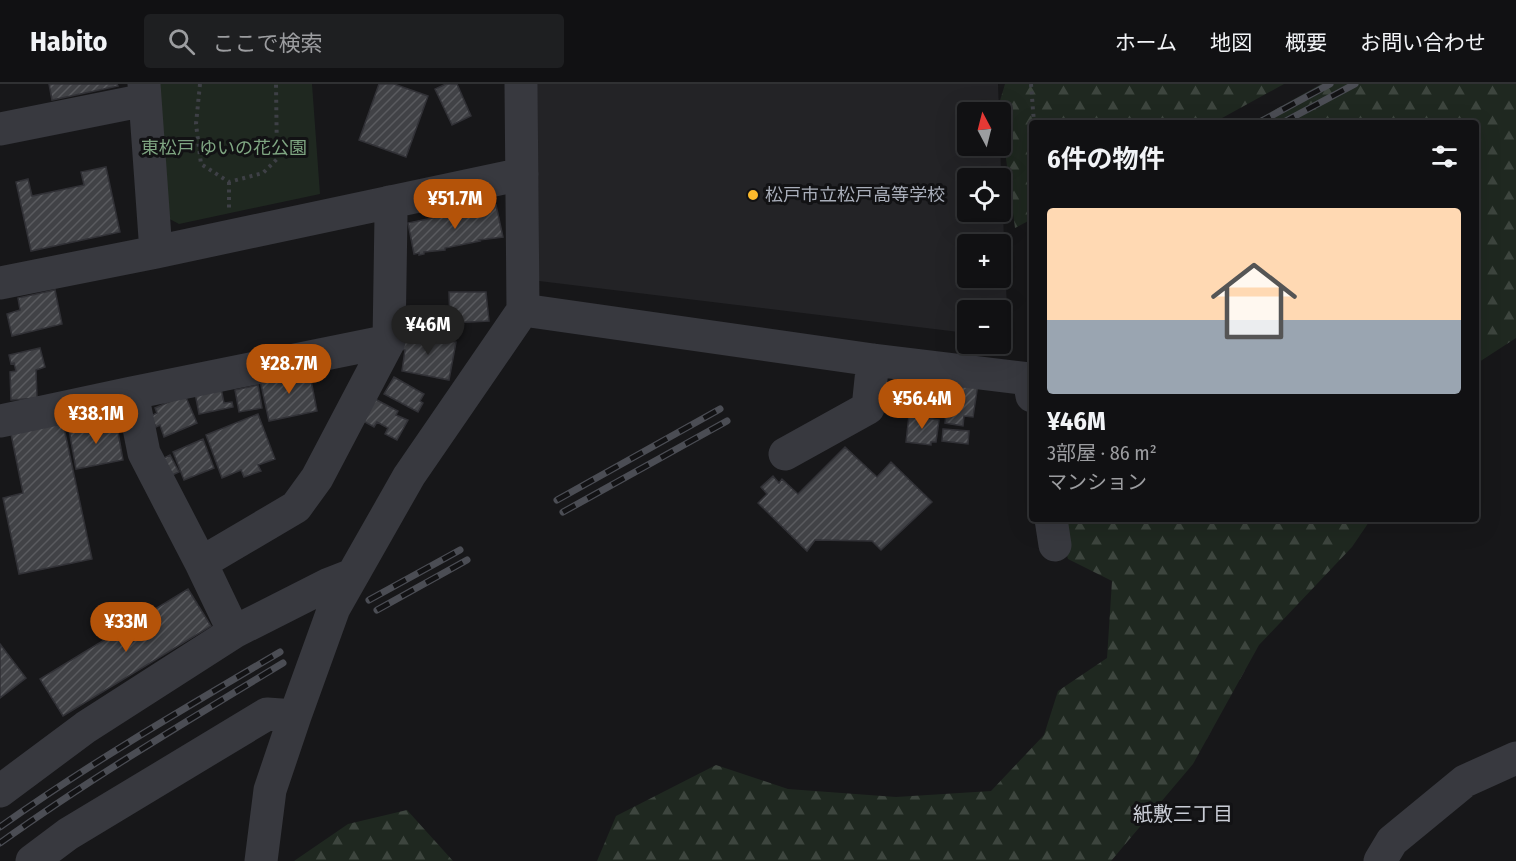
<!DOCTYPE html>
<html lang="ja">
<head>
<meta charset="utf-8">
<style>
	:root { --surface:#111113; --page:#1e1f21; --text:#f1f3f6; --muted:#9c9da0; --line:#303133; --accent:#b45309 }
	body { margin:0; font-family:"Fira Sans Condensed","Noto Sans JP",sans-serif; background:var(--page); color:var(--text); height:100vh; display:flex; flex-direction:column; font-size:22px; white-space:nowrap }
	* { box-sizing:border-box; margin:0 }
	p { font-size:20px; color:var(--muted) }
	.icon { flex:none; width:33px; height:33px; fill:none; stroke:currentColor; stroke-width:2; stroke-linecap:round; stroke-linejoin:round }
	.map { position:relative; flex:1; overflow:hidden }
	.panel { position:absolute; left:1029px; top:36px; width:450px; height:402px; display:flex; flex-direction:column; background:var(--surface); border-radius:6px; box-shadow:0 6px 24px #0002,0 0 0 2px var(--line) }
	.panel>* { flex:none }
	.needle { width:39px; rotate:353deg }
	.tools { position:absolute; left:957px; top:18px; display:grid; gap:12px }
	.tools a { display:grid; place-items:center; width:54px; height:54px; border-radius:6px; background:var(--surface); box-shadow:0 6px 24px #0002,0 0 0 2px var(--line); font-size:30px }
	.price { position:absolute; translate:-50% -51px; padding:0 14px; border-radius:21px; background:var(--accent); color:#fff; font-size:20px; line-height:39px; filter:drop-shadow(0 2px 3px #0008) }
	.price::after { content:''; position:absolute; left:50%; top:36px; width:18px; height:14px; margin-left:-9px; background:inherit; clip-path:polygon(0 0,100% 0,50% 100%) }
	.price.on { background:#222; color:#fff }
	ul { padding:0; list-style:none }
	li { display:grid; align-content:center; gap:12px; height:318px; padding:0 18px }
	li span { display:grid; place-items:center; height:186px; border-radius:6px; color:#555 }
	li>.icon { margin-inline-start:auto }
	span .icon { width:108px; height:108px; fill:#fffc; stroke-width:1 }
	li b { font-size:26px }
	h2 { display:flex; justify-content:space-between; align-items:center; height:72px; padding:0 18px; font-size:26px }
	header { display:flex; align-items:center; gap:36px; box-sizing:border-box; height:84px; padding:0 30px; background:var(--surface); border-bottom:2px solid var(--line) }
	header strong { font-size:28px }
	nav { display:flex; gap:33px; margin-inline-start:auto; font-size:21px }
	.search { width:420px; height:54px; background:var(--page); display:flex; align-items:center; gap:15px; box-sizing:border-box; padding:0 21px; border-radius:6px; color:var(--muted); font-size:22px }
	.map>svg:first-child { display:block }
	.built { fill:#232326; fill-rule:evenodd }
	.forest { fill:url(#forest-firs) }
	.garden { fill:#1f2820 }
	.building { fill:url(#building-hatch); stroke:#313136; stroke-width:1.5 }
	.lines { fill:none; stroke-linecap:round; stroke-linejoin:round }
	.path { stroke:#3e4046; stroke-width:4; stroke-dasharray:3 4.5; stroke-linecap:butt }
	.minor { stroke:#38393f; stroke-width:33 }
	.rail-casing { stroke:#4b4d54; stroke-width:7 }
	.rail { stroke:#121214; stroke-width:4.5; stroke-dasharray:14; stroke-linecap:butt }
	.poi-dot { fill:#fcba2c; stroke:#121214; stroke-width:2 }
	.labels { text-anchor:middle; stroke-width:6; stroke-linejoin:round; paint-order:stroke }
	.park-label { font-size:18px; fill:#7fa682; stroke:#121214 }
	.poi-label { font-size:18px; fill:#a9aeba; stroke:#121214; text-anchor:start }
	.neighbourhood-label { font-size:20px; fill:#cacdd6; stroke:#121214 }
</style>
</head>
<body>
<header>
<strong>Habito</strong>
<div class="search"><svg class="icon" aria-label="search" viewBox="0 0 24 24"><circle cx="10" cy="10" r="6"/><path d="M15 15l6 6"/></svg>ここで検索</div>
<nav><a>ホーム</a><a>地図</a><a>概要</a><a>お問い合わせ</a></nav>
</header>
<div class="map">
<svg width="1516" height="777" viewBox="0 0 1516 777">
	<defs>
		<pattern id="forest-firs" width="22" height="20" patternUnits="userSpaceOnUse" patternTransform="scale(1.5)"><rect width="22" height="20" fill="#1f2820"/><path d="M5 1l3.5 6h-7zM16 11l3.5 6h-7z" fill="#3d453e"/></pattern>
		<pattern id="building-hatch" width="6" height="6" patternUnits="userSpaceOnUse" patternTransform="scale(1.5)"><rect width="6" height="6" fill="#414246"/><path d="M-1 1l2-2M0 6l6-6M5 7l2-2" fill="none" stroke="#5a5b5f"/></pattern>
	</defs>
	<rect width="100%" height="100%" fill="#171719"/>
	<path class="built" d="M537 0H998L999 28H968V62H1000L1007 224 1001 232 1000 226H968L967 249 539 197ZM968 94H1000V128H968ZM968 160H1000V194H968Z"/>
	<path class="forest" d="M1005 0H1284L1213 39H1032V135L1015 144 1000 28 998 23Z
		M1321 0H1516V254L1476 280V39H1251Z
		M1055 435H1371L1352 463 1259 561 1193 680 1111 777H597L616 732 716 681 788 705 896 713 991 707 1044 651 1058 607 1107 574 1112 497 1068 475Z
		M407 726 453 777H294L348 740Z"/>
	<path class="garden" d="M153 0H312L320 110 179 140 162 131Z"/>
	<path class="building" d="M49 0H117L118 2 52 16Z
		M379 0H394L428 12 406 73 359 56Z
		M446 0H457L471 32 452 41 435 5Z
		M106 83 120 148 31 167 16 98 28 95 32 112 84 101 81 88Z
		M496 121 503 153 479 156 480 157 445 164V166L424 168V170L419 171V169L414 170 408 139Z
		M55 206 62 240 12 252 7 230 20 226 18 214Z
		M449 208H486L489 237 450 239Z
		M404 248 456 258 449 296 402 287 405 266 401 265Z
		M40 264 45 283 36 286 37 314 11 316 10 288 16 287 14 279 11 280 9 271Z
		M309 286 317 327 269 337 260 296Z
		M914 291 978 300 973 333 964 332 963 342 945 339 946 328 919 325 920 322 910 320Z
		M394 293 424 310 420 317 423 319 418 328 384 310Z
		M258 301 262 324 239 328 235 306Z
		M221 304 224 319 232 318 233 323 199 330 195 309Z
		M185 311 197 339 164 353 160 341 156 343 151 332 157 329 155 324Z
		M375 315 398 327 396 331 408 336 397 356 385 350 388 344 377 338 374 343 363 337Z
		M258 330 275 375 258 381 261 387 244 393 241 386 222 394 206 351Z
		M909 331 939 336 936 358H931V361L906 358Z
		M116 337 123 376 76 385 69 346Z
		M63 339 92 475 19 490 3 414 23 409 11 350Z
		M943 345 969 347 968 360 942 357Z
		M203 355 214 384 184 396 173 368Z
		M845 363 877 393 891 378 932 418 881 466 872 457 815 456 807 467 758 419 767 410 761 403 773 392 779 399 782 395 798 410Z
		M170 371 179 388 170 392 162 375Z
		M188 505 211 542 63 632 40 595Z
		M0 560 26 594 0 614Z"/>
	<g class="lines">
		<path class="path" d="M200 0 196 40 201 80 229 98 263 89 277 75 276 0
			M1031 0 1034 39
			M229 98V126"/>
		<path class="minor" d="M144 0 156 168
			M0 45 145 16
			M0 199 156 168 522 90
			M523 226 873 276 1029 295 1032 312
			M132 309 389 257 391 132 389 118
			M0 337 132 309 144 369 201 479 234 548 329 500 352 491
			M785 370 868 324 873 276
			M1051 435 1055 461
			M201 479 296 423 317 394 389 257
			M0 707 86 643 234 548
			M32 777 68 750 267 630 295 632
			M261 777 270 706 295 632 334 524 409 392 523 226 521 0
			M1380 777 1392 757 1465 697 1516 674"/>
		<defs>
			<path id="rail" d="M1258 39 1330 0
				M1282 39 1355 0
				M557 416 720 325
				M563 428 727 337
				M369 516 460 466
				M377 526 467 476
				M0 743C90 679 185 624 280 568
				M0 759C91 694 187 637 283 579"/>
		</defs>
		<use href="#rail" class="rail-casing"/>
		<use href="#rail" class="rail"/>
	</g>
	<circle class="poi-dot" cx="753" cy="111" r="6"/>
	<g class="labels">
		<g class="park-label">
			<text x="224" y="70">東松戸 ゆいの花公園</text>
		</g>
		<g class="poi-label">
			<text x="765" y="117">松戸市立松戸高等学校</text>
		</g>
		<g class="neighbourhood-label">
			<text x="1183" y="737">紙敷三丁目</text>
		</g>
	</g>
</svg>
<div class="tools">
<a><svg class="needle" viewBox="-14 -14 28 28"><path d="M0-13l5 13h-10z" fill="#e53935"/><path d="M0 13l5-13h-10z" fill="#9c9da0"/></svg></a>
<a><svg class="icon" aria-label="locate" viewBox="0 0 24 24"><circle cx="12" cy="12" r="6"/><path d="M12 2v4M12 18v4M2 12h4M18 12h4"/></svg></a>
<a>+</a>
<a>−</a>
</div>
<b class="price" style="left:455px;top:146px">¥51.7M</b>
<b class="price on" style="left:428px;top:272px">¥46M</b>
<b class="price" style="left:289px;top:311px">¥28.7M</b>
<b class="price" style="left:922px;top:346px">¥56.4M</b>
<b class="price" style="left:96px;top:361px">¥38.1M</b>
<b class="price" style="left:126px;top:569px">¥33M</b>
<section class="panel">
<h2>6件の物件<svg class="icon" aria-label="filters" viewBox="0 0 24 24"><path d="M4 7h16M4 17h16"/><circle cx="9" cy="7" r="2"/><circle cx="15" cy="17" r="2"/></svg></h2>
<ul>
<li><span style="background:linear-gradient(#ffd9b3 60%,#9aa5b1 0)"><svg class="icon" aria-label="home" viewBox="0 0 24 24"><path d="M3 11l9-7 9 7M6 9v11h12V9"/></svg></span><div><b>¥46M</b><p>3部屋 · 86 m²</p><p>マンション</p></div></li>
</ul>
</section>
</div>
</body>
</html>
